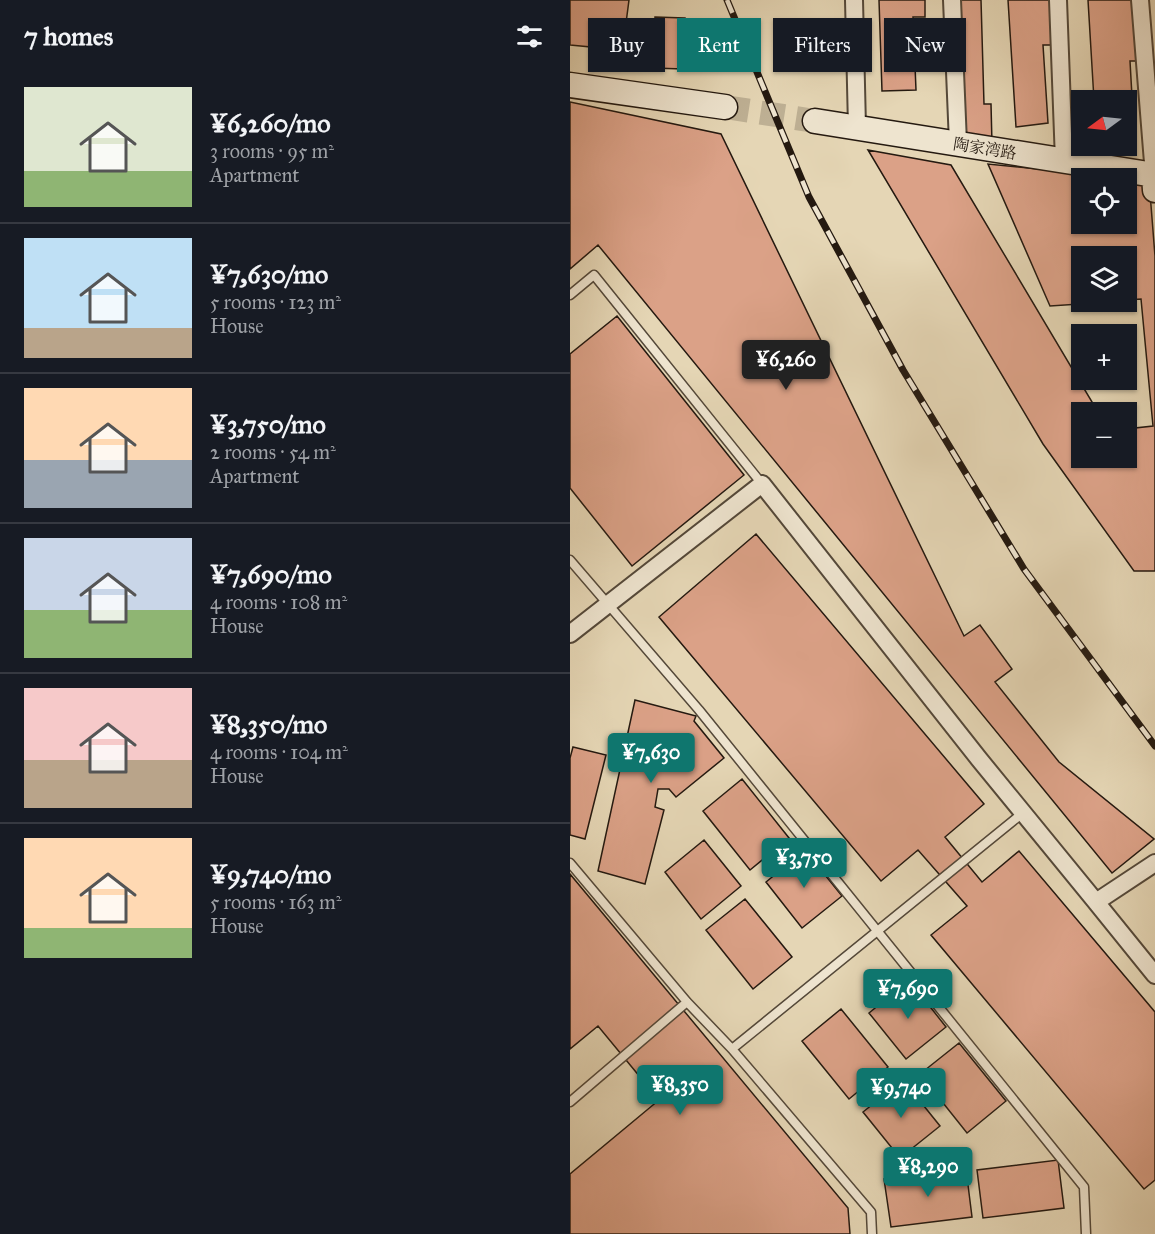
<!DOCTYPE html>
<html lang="en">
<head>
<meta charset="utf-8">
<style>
	:root { --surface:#171b24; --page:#20242c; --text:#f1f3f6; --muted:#9ea1a6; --line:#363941; --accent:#0f766e }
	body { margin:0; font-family:"IM FELL Great Primer","Noto Serif SC",serif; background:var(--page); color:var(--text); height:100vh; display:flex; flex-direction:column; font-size:22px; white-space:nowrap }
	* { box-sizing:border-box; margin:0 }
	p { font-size:20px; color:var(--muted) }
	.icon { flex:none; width:33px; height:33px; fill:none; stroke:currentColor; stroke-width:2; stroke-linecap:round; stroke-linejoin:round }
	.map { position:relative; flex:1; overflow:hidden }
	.details { display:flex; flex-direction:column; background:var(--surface); width:570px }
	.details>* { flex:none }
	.top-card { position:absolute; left:18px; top:18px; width:477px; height:54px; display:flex; gap:12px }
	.needle { width:39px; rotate:255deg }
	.controls { position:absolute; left:501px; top:90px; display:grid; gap:12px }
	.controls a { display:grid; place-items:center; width:66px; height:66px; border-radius:0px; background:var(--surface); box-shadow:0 2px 4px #0004; font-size:30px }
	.price { position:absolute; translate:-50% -51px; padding:0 14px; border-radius:6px; background:var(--accent); color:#fff; font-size:20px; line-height:39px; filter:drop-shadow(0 2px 3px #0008) }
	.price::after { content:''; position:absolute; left:50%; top:36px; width:18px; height:14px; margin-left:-9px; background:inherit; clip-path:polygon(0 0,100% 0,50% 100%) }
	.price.current { background:#222; color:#fff }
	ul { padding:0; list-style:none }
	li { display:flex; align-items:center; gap:18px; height:150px; padding:0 24px }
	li+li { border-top:2px solid var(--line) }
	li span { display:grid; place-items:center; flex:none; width:168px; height:120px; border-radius:0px; color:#555 }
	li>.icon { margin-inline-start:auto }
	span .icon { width:72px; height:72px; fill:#fffc; stroke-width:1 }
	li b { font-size:26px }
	h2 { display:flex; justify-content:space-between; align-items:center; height:72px; padding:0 24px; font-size:26px }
	.pill { padding:0 21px; border-radius:0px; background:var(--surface); box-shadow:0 2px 4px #0004; font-size:21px; line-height:54px }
	.pill.current { background:var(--accent); color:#fff }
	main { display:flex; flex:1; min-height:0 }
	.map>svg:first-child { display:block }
	.building { fill:#dba187; stroke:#241910; stroke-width:1.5; fill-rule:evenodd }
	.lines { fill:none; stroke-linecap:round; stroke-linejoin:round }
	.secondary-tunnel { stroke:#beb094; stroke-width:24; stroke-dasharray:24 12; stroke-linecap:butt }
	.lane-casing { stroke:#544839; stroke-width:11 }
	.street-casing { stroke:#544839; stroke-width:20 }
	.secondary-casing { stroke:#241910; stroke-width:27 }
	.lane { stroke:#eee4cf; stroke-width:8 }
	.street { stroke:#eee4cf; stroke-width:16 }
	.secondary { stroke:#eee4cf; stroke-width:24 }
	.rail-casing { stroke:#241910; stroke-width:7 }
	.rail { stroke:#eee4cf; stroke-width:4.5; stroke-dasharray:14; stroke-linecap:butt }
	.labels { text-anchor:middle; stroke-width:4.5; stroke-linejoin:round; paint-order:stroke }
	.street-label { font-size:16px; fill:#241910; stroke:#eee4cf }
</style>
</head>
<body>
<main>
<section class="details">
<h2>7 homes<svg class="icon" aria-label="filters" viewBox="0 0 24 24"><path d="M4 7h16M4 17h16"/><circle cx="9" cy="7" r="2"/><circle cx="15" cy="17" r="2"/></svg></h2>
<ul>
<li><span style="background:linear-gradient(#dfe7d0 70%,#8fb573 0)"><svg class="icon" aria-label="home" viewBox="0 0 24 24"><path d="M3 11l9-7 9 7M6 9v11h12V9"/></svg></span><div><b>¥6,260/mo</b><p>3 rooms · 95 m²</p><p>Apartment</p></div></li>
<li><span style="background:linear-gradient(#bfe0f5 75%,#b9a48a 0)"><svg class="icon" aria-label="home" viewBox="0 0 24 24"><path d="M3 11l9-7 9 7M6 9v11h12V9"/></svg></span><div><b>¥7,630/mo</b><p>5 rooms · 123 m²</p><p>House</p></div></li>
<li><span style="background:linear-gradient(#ffd9b3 60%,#9aa5b1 0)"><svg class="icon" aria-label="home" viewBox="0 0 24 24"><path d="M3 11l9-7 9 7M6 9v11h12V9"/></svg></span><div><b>¥3,750/mo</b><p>2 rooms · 54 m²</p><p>Apartment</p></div></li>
<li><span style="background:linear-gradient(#c9d6e8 60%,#8fb573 0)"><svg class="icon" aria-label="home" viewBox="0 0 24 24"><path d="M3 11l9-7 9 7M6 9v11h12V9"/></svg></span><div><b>¥7,690/mo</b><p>4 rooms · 108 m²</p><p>House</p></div></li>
<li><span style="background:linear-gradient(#f6c9c9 60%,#b9a48a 0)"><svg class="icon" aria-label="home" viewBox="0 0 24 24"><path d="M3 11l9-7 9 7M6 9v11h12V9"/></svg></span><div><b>¥8,350/mo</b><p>4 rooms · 104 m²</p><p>House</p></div></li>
<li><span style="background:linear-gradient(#ffd9b3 75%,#8fb573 0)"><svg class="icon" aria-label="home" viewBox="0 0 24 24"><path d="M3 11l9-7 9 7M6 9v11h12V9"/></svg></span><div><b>¥9,740/mo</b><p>5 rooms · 163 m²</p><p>House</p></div></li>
</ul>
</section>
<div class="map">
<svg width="585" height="1234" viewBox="0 0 585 1234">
	<rect width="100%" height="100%" fill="#e5d6b5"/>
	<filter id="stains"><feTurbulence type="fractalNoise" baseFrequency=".00333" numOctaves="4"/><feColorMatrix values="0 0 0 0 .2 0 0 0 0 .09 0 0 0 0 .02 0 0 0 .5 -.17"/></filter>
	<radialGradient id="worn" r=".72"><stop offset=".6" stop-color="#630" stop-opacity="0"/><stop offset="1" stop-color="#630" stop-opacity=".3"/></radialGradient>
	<path class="building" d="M0 0H59L50 69 28 66 31 48 0 45Z
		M309 0H355V17H343L346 90 312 91Z
		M388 0H411L414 104H421L422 144 393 136Z
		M438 0H482L484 45H473L478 123 446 127Z
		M518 0H564L567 61H560L565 150 527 152 526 146H556V100H524Z
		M85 17 115 18 113 69 83 68Z
		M0 102 151 134 394 636 410 625 442 669 425 682 489 762 584 839 542 873 28 245 0 269Z
		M298 150 381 165 528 412H512V458H556V429L583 426 571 299 556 300V256H512V302H540L480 306 418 164 579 180 585 256V571H564L473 444ZM512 178H556V224H512Z
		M47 316 174 475 62 566 0 488V354Z
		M186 534 414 804 375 837 412 882 449 851 585 1012V1180L574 1189 361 935 397 906 348 850 311 881 89 617Z
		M65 700 126 716 124 721 154 758 106 797 99 789H88L85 807 94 810 75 884 28 871Z
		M3 747 36 755 15 839 0 835V758Z
		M172 779 219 838 180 870 133 811Z
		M134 840 171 886 131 919 95 872Z
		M235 850 272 896 232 928 196 882Z
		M0 874 278 1208 280 1234H0V1174L89 1100 28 1026 0 1049Z
		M175 899 222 957 183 989 136 930Z
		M339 980 376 1027 336 1059 299 1013Z
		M271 1009 318 1067 279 1099 232 1041Z
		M389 1043 436 1101 397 1133 350 1074Z
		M333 1080 370 1126 330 1158 293 1112Z
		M488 1160 494 1208 413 1218 407 1170Z
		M396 1169 402 1217 321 1227 314 1179Z"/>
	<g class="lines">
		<path class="secondary-tunnel" d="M155 107 245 121"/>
		<defs>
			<path id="lane" d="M0 295 24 275 192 484
				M0 560 129 710 514 1187 516 1234
				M0 863 117 1002 162 1049 301 1212 302 1234
				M162 1049 454 812
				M0 1102 117 1002"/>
			<path id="street" d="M284 0 287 127
				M382 0 388 143
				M488 0 494 161
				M570 0 584 175
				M0 634 192 484 409 759 526 902 585 863
				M526 902 585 975"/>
			<path id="secondary" d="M0 85 155 107
				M245 121 584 175 585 190"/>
		</defs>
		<use href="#lane" class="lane-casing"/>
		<use href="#street" class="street-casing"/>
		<use href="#secondary" class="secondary-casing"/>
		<use href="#lane" class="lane"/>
		<use href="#street" class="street"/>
		<use href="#secondary" class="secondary"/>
		<defs>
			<path id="rail" d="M157 0 239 197 333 370 454 569 585 746"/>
		</defs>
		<use href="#rail" class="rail-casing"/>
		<use href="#rail" class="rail"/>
	</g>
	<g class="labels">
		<g class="street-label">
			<text transform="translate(415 148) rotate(9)" y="6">陶家湾路</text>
		</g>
	</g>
	<rect width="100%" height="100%" filter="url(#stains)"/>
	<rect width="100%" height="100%" fill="url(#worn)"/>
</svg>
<div class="controls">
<a><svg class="needle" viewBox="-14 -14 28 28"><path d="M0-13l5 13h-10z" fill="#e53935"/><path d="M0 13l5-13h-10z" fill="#9ea1a6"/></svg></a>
<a><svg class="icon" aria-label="locate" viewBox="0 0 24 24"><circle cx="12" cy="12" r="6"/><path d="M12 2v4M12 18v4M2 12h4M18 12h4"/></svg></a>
<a><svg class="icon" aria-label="layers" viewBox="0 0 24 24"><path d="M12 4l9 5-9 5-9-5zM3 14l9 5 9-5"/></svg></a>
<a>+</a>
<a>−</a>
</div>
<b class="price current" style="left:216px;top:391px">¥6,260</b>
<b class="price" style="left:81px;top:784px">¥7,630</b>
<b class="price" style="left:234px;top:889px">¥3,750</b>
<b class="price" style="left:338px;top:1020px">¥7,690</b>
<b class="price" style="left:110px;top:1116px">¥8,350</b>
<b class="price" style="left:331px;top:1119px">¥9,740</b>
<b class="price" style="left:358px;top:1198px">¥8,290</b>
<div class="top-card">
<a class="pill">Buy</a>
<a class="pill current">Rent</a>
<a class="pill">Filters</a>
<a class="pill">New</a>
</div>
</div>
</main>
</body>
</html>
